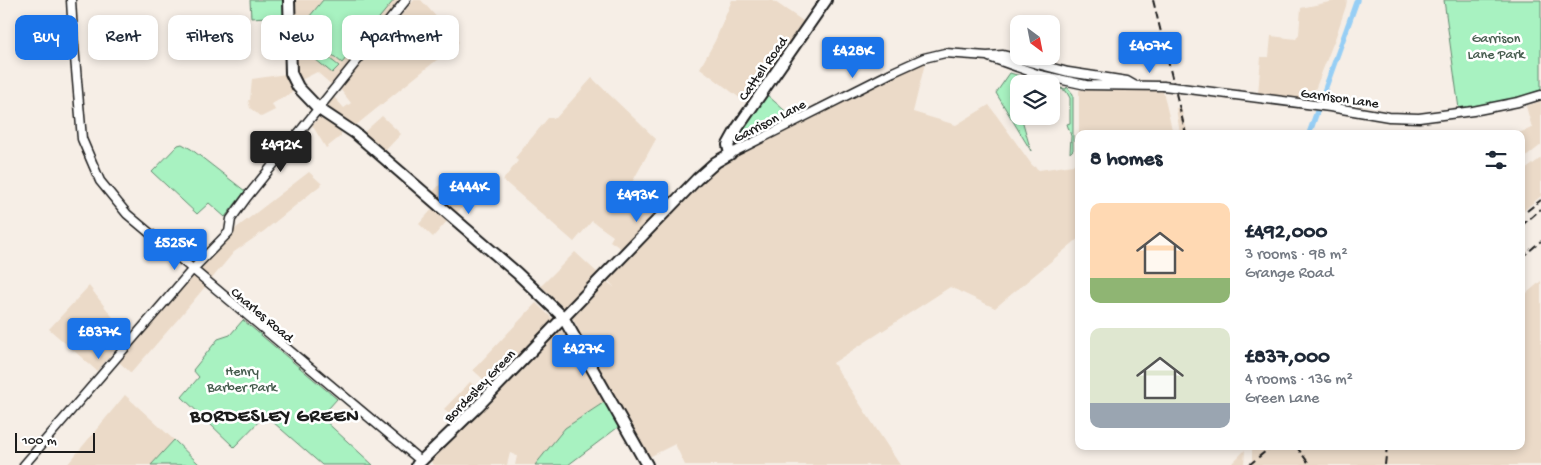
<!DOCTYPE html>
<html lang="en">
<head>
<meta charset="utf-8">
<style>
	:root { --surface:#fff; --page:#f6f6f7; --text:#1f2937; --muted:#747a83; --accent:#1a73e8 }
	body { margin:0; font-family:"Gochi Hand",sans-serif; background:var(--page); color:var(--text); height:100vh; display:flex; flex-direction:column; font-size:19px; white-space:nowrap }
	* { box-sizing:border-box; margin:0 }
	p { font-size:16px; color:var(--muted) }
	.icon { flex:none; width:28px; height:28px; fill:none; stroke:currentColor; stroke-width:2; stroke-linecap:round; stroke-linejoin:round }
	.map { position:relative; flex:1; overflow:hidden }
	.sheet { position:absolute; left:1075px; top:130px; width:450px; height:320px; display:flex; flex-direction:column; background:var(--surface); border-radius:10px; box-shadow:0 2px 8px #0003 }
	.sheet>* { flex:none }
	.top-card { position:absolute; left:15px; top:15px; width:475px; height:45px; display:flex; gap:10px }
	.needle { width:32px; rotate:148deg }
	.fabs { position:absolute; left:1010px; top:15px; display:grid; gap:10px }
	.fabs a { display:grid; place-items:center; width:50px; height:50px; border-radius:10px; background:var(--surface); box-shadow:0 2px 8px #0003; font-size:25px }
	.scale { position:absolute; left:15px; bottom:12px; width:80px; box-sizing:border-box; padding-left:5px; border:2px solid #1c1c1c; border-top:0; font-size:14px; line-height:18px; white-space:nowrap; color:#1c1c1c; -webkit-text-stroke:4px #fff; paint-order:stroke }
	.price { position:absolute; translate:-50% -42px; padding:0 11px; border-radius:5px; background:var(--accent); color:#fff; font-size:16px; line-height:32px; filter:drop-shadow(0 1px 2px #0008) }
	.price::after { content:''; position:absolute; left:50%; top:30px; width:15px; height:11px; margin-left:-8px; background:inherit; clip-path:polygon(0 0,100% 0,50% 100%) }
	.price.current { background:#222; color:#fff }
	ul { padding:0; list-style:none }
	li { display:flex; align-items:center; gap:15px; height:125px; padding:0 15px }
	li span { display:grid; place-items:center; flex:none; width:140px; height:100px; border-radius:10px; color:#555 }
	li>.icon { margin-inline-start:auto }
	span .icon { width:60px; height:60px; fill:#fffc; stroke-width:1 }
	li b { font-size:21px }
	h2 { display:flex; justify-content:space-between; align-items:center; height:60px; padding:0 15px; font-size:21px }
	.chip { padding:0 18px; border-radius:10px; background:var(--surface); box-shadow:0 2px 8px #0003; font-size:18px; line-height:45px }
	.chip.current { background:var(--accent); color:#fff }
	.map>svg:first-child { display:block }
	.built { fill:#ebdac8 }
	.green { fill:#a8f2c1; stroke:#62876e }
	.lines { fill:none; stroke-linecap:round; stroke-linejoin:round }
	.canal { stroke:#96cef5; stroke-width:5.5 }
	.minor-casing { stroke:#1c1c1c; stroke-width:11 }
	.major-casing { stroke:#1c1c1c; stroke-width:14 }
	.minor { stroke:#fff; stroke-width:8 }
	.major { stroke:#fff; stroke-width:10 }
	.rail { stroke:#1c1c1c; stroke-width:2; stroke-dasharray:8 4; stroke-linecap:butt }
	.minor-bridge-casing { stroke:#1c1c1c; stroke-width:11; stroke-linecap:butt }
	.minor-bridge { stroke:#fff; stroke-width:8 }
	.labels { text-anchor:middle; stroke-width:5; stroke-linejoin:round; paint-order:stroke }
	.park-label { font-size:14px; fill:#465c4e; stroke:#fff }
	.street-label { font-size:14px; fill:#1c1c1c; stroke:#fff }
	.district-label { font-size:19px; font-weight:bold; letter-spacing:1px; fill:#1c1c1c; stroke:#fff }
</style>
</head>
<body>
<div class="map">
<svg width="1541" height="465" viewBox="0 0 1541 465">
	<rect width="100%" height="100%" fill="#f6eee6"/>
	<filter id="ink" filterUnits="userSpaceOnUse"><feTurbulence type="fractalNoise" baseFrequency=".02" numOctaves="2"/><feDisplacementMap in="SourceGraphic" scale="10" xChannelSelector="R" yChannelSelector="G"/><feConvolveMatrix kernelMatrix="1 2 1 2 8 2 1 2 1" color-interpolation-filters="sRGB"/></filter>
	<g filter="url(#ink)">
		<path class="built" d="M294 0H400L333 86 317 72 299 81 297 75Z
			M414 0H421L459 42 355 126H350L327 107 334 97 344 108 351 103 340 89Z
			M732 0H772L806 23 749 105 700 68 715 41Z
			M1339 0H1347L1346 6 1336 36 1311 100 1258 94 1261 57H1269L1271 36 1296 39 1299 34 1301 8Z
			M925 63 913 112 956 125 989 105 1032 165 1039 170 1073 165 1079 157V238L995 308 950 287 833 363 900 465H685L675 444 647 458 572 317 606 281 614 287 607 279 712 169 760 142 889 77Z
			M286 74 294 91 272 104 275 110 261 117 250 108 248 100H250L252 79Z
			M592 78 656 139 629 188 661 210 623 250 610 241 613 236 592 221 574 242 503 180 518 161 515 158 548 118H556Z
			M1079 90 1163 91 1173 134H1079Z
			M1541 101V145L1521 161V134H1516L1532 128 1526 106Z
			M1181 107 1183 116 1188 134H1180L1176 108Z
			M382 116 401 134 385 151 362 134Z
			M319 118H322L341 132V136L326 148 312 125Z
			M1541 158V196L1521 213V173Z
			M309 172 322 184 264 231 234 252 179 318 131 373 119 362 197 269 235 229Z
			M447 177 470 199 456 214 432 193Z
			M434 207 448 220 433 237 419 224Z
			M575 252 601 276 566 310 541 286Z
			M1541 281V465H1252V446H1521V298Z
			M89 286 127 336 97 371 49 329Z
			M536 303 555 321 493 388 473 370Z
			M559 330 568 333 606 401 565 428 535 465H515L517 456 510 453 507 465H434L430 460 488 405 551 337Z
			M470 382 484 394 457 422 444 409Z
			M125 395 174 440 151 465H67Z
			M1245 450 1244 465H1230Z"/>
		<path class="green" d="M250 0H283L284 16 251 18Z
			M323 0H394L342 63 300 28Z
			M1444 0H1541V90L1514 99 1459 109Z
			M316 48 339 66 332 73 310 55Z
			M1010 73 1047 84H1019V86L1012 89 1013 93 1009 95 1016 116H1021L1031 151 996 93Z
			M1067 87 1073 94V150L1070 153 1071 136 1067 124 1070 123V98L1066 91 1059 88 1066 89Z
			M767 95 791 116 737 144 734 142Z
			M182 144 191 149 245 191 225 217 209 203 197 214 152 172 178 145Z
			M243 320 337 399 321 417 373 465H322L265 415 234 447 182 397 199 377 193 370 218 339 230 335Z
			M606 401 621 425 568 465H535L565 428Z
			M174 440 200 465H151Z"/>
		<g class="lines">
			<path class="canal" d="M1309 134 1357 0"/>
			<defs>
				<path id="minor" d="M71 0 73 34 82 139 100 181 127 214 421 461
					M989 57 1040 75 1086 85 1163 86
					M1181 88 1330 107 1389 117 1419 118 1473 111 1518 102 1541 95
					M730 154 893 72 924 58 945 53 987 56 1003 55 1068 72 1127 81 1134 85
					M24 465 192 270 229 232 231 219 247 197 406 0"/>
				<path id="major" d="M289 0 291 73 298 87 319 109 355 133 517 273 563 317 647 465
					M417 465 478 406 697 179 716 162 730 154 728 145 738 127 826 0"/>
			</defs>
			<use href="#minor" class="minor-casing"/>
			<use href="#major" class="major-casing"/>
			<use href="#minor" class="minor"/>
			<use href="#major" class="major"/>
			<path class="rail" d="M1153 0 1186 134
				M1527 211 1541 200
				M1521 226 1541 209
				M1521 258 1541 241
				M1296 446 1310 465
				M1249 465 1272 446
				M1385 465 1387 446"/>
			<defs>
				<path id="minor-bridge" d="M1163 86 1181 88"/>
			</defs>
			<use href="#minor-bridge" class="minor-bridge-casing"/>
			<use href="#minor-bridge" class="minor-bridge"/>
		</g>
	</g>
	<g class="labels">
		<g class="park-label">
			<text x="1496" y="42">Garrison<tspan x="1496" dy="16">Lane Park</tspan></text>
			<text x="242" y="375">Henry<tspan x="242" dy="16">Barber Park</tspan></text>
		</g>
		<g class="street-label">
			<text transform="translate(762 68) rotate(-55)" y="5">Cattell Road</text>
			<text transform="translate(1340 97) rotate(8)" y="5">Garrison Lane</text>
			<text transform="translate(769 120) rotate(-27)" y="5">Garrison Lane</text>
			<text transform="translate(263 314) rotate(40)" y="5">Charles Road</text>
			<text transform="translate(479 385) rotate(-46)" y="5">Bordesley Green</text>
		</g>
		<g class="district-label">
			<text x="275" y="421">BORDESLEY GREEN</text>
		</g>
	</g>
</svg>
<div class="fabs">
<a><svg class="needle" viewBox="-14 -14 28 28"><path d="M0-13l5 13h-10z" fill="#e53935"/><path d="M0 13l5-13h-10z" fill="#747a83"/></svg></a>
<a><svg class="icon" aria-label="layers" viewBox="0 0 24 24"><path d="M12 4l9 5-9 5-9-5zM3 14l9 5 9-5"/></svg></a>
</div>
<div class="scale">100 m</div>
<b class="price" style="left:1150px;top:74px">£407K</b>
<b class="price" style="left:853px;top:79px">£428K</b>
<b class="price current" style="left:281px;top:173px">£492K</b>
<b class="price" style="left:469px;top:215px">£444K</b>
<b class="price" style="left:637px;top:223px">£493K</b>
<b class="price" style="left:175px;top:271px">£525K</b>
<b class="price" style="left:99px;top:360px">£837K</b>
<b class="price" style="left:583px;top:377px">£427K</b>
<div class="top-card">
<a class="chip current">Buy</a>
<a class="chip">Rent</a>
<a class="chip">Filters</a>
<a class="chip">New</a>
<a class="chip">Apartment</a>
</div>
<section class="sheet">
<h2>8 homes<svg class="icon" aria-label="filters" viewBox="0 0 24 24"><path d="M4 7h16M4 17h16"/><circle cx="9" cy="7" r="2"/><circle cx="15" cy="17" r="2"/></svg></h2>
<ul>
<li><span style="background:linear-gradient(#ffd9b3 75%,#8fb573 0)"><svg class="icon" aria-label="home" viewBox="0 0 24 24"><path d="M3 11l9-7 9 7M6 9v11h12V9"/></svg></span><div><b>£492,000</b><p>3 rooms · 98 m²</p><p>Grange Road</p></div></li>
<li><span style="background:linear-gradient(#dfe7d0 75%,#9aa5b1 0)"><svg class="icon" aria-label="home" viewBox="0 0 24 24"><path d="M3 11l9-7 9 7M6 9v11h12V9"/></svg></span><div><b>£837,000</b><p>4 rooms · 136 m²</p><p>Green Lane</p></div></li>
</ul>
</section>
</div>
</body>
</html>
